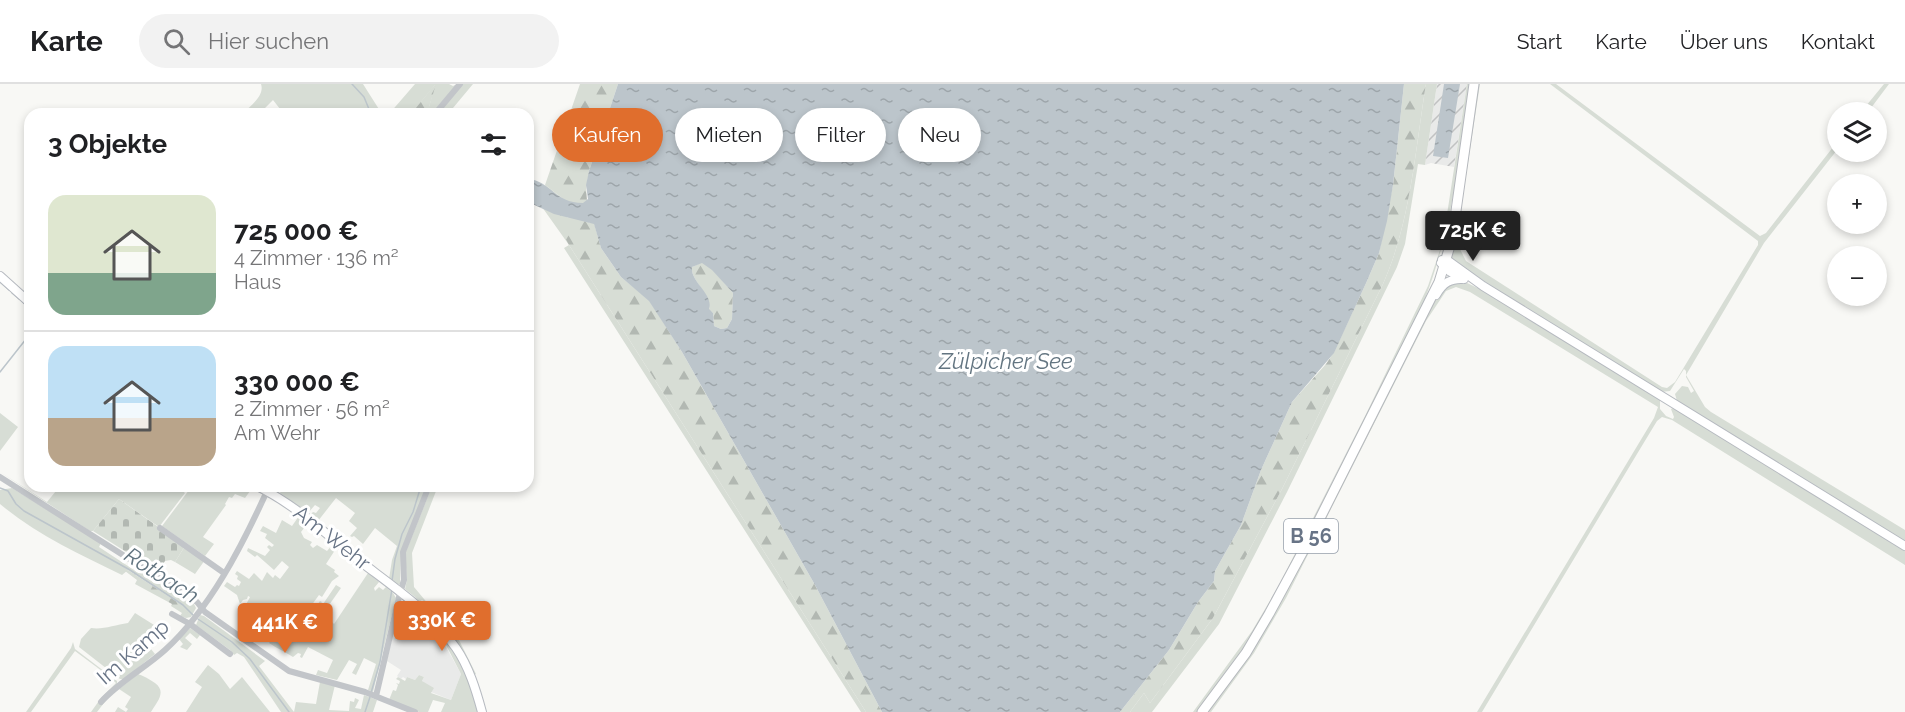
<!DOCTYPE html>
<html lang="de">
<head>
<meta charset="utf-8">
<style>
	:root { --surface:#fff; --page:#f2f2f2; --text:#202124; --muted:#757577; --line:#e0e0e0; --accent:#e06e2d }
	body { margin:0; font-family:Raleway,sans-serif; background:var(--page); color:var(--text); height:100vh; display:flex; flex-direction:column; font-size:22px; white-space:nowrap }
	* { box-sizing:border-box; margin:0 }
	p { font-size:20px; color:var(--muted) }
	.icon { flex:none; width:33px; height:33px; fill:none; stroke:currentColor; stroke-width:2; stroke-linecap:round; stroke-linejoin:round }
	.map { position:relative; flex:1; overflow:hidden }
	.sheet { position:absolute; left:24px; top:24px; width:510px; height:384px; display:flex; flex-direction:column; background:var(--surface); border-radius:18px; box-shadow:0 3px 9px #0003 }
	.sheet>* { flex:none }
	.banner { position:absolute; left:552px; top:24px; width:570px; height:54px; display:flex; gap:12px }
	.buttons { position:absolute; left:1827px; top:18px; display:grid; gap:12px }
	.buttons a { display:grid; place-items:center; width:60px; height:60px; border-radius:50%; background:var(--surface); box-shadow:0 3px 9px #0003; font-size:30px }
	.price { position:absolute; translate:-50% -51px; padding:0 14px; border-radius:6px; background:var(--accent); color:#fff; font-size:20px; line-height:39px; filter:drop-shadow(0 2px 3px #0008) }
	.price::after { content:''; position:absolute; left:50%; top:36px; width:18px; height:14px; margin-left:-9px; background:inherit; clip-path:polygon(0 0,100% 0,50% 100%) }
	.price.active { background:#222; color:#fff }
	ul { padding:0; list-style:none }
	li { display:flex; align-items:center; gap:18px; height:150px; padding:0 24px }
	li+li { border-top:2px solid var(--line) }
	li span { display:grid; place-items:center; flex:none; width:168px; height:120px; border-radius:18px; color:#555 }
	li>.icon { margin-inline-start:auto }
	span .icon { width:72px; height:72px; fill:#fffc; stroke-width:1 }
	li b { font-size:26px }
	h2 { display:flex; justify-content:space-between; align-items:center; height:72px; padding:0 24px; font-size:26px }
	.tag { padding:0 21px; border-radius:27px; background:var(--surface); box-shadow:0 3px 9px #0003; font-size:21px; line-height:54px }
	.tag.active { background:var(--accent); color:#fff }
	header { display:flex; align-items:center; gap:36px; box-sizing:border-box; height:84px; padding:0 30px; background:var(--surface); border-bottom:2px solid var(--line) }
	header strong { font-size:28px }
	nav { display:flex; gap:33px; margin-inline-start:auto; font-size:21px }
	.search { width:420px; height:54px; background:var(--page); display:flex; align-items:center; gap:15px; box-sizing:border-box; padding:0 21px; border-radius:33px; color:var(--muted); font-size:22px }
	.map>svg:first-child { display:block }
	.built { fill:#e9eae9 }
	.industrial { fill:url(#industrial-furrows) }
	.green { fill:#d7ddd5 }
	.forest { fill:url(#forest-firs) }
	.cemetery { fill:url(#cemetery-stones) }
	.water { fill:url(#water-ripples); fill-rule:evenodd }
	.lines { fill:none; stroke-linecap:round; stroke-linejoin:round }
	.stream { stroke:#bcc5cb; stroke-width:1.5 }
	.secondary-casing { stroke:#b6bac0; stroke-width:10 }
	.primary-casing { stroke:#b5b8bd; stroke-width:11 }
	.street { stroke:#c2c5c9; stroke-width:6 }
	.secondary { stroke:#fff; stroke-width:8 }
	.primary { stroke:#fff; stroke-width:9 }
	.labels { text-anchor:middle; stroke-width:6; stroke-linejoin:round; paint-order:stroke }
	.shield { fill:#fff; stroke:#959eaa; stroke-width:1.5 }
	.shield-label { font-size:20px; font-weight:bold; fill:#687486 }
	.street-label { font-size:21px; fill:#687486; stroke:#fff }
	.water-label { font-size:22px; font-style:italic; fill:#637581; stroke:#fff }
</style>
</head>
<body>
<header>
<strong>Karte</strong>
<div class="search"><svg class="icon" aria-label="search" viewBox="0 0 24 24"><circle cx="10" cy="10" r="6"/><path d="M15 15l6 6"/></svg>Hier suchen</div>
<nav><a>Start</a><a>Karte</a><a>Über uns</a><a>Kontakt</a></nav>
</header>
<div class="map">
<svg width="1905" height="628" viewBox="0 0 1905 628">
	<defs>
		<pattern id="industrial-furrows" width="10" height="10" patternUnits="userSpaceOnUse" patternTransform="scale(1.5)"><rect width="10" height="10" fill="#e9eae9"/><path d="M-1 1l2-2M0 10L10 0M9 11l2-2" fill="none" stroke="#c1c2c2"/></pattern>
		<pattern id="forest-firs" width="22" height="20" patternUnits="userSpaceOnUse" patternTransform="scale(1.5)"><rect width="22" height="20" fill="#d7ddd5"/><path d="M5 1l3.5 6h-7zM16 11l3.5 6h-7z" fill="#b2b8b2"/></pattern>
		<pattern id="cemetery-stones" width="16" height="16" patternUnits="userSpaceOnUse" patternTransform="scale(1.5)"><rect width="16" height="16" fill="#d7ddd5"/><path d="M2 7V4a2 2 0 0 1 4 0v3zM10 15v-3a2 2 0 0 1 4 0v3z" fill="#b2b8b2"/></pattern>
		<pattern id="water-ripples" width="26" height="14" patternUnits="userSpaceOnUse" patternTransform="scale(1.5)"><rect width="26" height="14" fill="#bcc5cb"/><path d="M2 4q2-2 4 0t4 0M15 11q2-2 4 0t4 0" fill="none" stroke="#9da5aa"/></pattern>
	</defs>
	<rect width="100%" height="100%" fill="#f8f8f5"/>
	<path class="built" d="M416 528 440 552 461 590 451 616 431 608 422 597 424 593 419 591 415 596 407 593 406 595 403 593 401 595 397 592 401 586 387 577 393 550 411 553Z"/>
	<path class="industrial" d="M1437 0H1467L1454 83 1431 79 1425 81Z"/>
	<path class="green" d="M261 0H363L382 30H284L273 16 259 30H242C250 22 265 12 261 0Z
		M415 0H449L453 2 457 0 432 30H427L435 1 411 30H389Z
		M463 0H473L448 30H437Z
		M1426 0H1437L1425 81 1418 80 1405 160 1397 183 1287 408 1219 540 1152 628H1130L1144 609 1150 619 1213 534 1282 405 1383 200C1411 137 1415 67 1426 0Z
		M1467 0H1471C1459 77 1451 152 1421 225L1275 514 1240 572 1198 628H1193L1252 547 1278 503 1365 332 1428 202 1440 166 1448 124Z
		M1477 0H1480L1457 151 1460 165 1466 177 1662 303 1667 304 1675 298 1758 161V157L1550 0H1556L1760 152 1766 149 1837 58V66L1764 159 1686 291 1705 323 1711 328 1905 446V458L1677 317 1675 310 1682 302 1688 303 1691 309 1694 307 1686 293V287L1684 285 1670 307 1661 308 1511 216 1458 181 1452 175V168Z
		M1884 0H1889L1868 28H1861Z
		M545 101 566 117 569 161 866 628H861L564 164 569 161 542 123 541 114Z
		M1463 197 1488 209 1660 315V325L1666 332 1673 335 1674 333 1671 325 1673 324 1905 465V481L1672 336 1662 333 1657 337 1637 370 1482 628H1477L1654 334 1658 323 1470 208 1456 203 1446 207 1426 237 1286 514 1254 569 1211 628H1205L1230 596 1429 225 1448 200Z
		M0 329 18 343 0 367Z
		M0 388 47 418 60 402H176L185 409 159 443 119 415 93 447H90Z
		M192 402H199L207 408 212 402 253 403 245 414 235 410 232 414 229 413 225 420 226 421 203 453 214 460 205 472 162 442Z
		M284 402H427L401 467 400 500H396L389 495 392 476 397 462 375 444 363 460 354 452 352 453 350 452 357 444 349 437 355 429 336 414 318 437 310 431 313 428 316 429 320 424 315 421 308 429 280 409Z
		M432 402H438L412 469 414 503 460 558 476 590 474 591 433 532V527L422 516 421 517 427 527 415 513 405 505 407 496 405 470Z
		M12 404 101 459 99 463 137 488 139 485 194 520 196 524 191 533 186 534 180 532 182 529H184L182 521 128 486 122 491C79 470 37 451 0 420V406Z
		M299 432 308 439 301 448 304 454 312 458 310 461 313 464 317 461 327 467 333 460 337 463 326 480 335 486 334 488 339 492 332 497 322 513 319 511 311 522 315 524 320 517 322 518 319 522 321 523 336 501 341 504 313 544 316 546 326 532 334 540 368 489 379 498 374 504 375 507 379 503 383 506 386 503 393 509 396 514 373 608 368 606 376 580 364 574 356 591 352 589 357 580 349 576 337 596 316 591 318 586 327 589 333 576 308 563 302 574 300 573 301 570 298 569 293 573C284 567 278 565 269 559L272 555 284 562 287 558 283 555 286 551 283 549 280 553 271 545 276 536 267 534 270 530 268 528 270 525 261 520 259 524 256 523 252 529 254 531 251 537 248 535 247 537 240 532 250 513 248 512 247 515 243 516 240 520 237 511 224 502 227 498 235 503 237 501 239 502 241 498 237 495 238 492 235 490 237 487 249 495 254 489 262 497 267 488 273 494 275 491 280 495 289 483 282 477 274 486 257 471 255 473 247 467 248 464 265 472 270 466 267 463 269 461 272 463 274 461 265 454 267 450 260 447 263 442 276 449 282 436 292 442Z
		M185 462 205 476 195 490 175 478Z
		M400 517 416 528 411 554 392 550Z
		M135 529 162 546 146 559 155 570 124 595H120L79 563 81 555 91 544C102 546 115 541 128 539Z
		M200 531 204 532 265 577 259 582 294 628H281L244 573 237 569 234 571 230 566 196 541Z
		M426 533 438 545 460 574 480 628H441L445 619 433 616 428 628H419L389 616 393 606 396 607 398 601 396 599 399 600 400 597 396 595 398 593 405 597 407 593 415 596 419 591 424 593 422 597 434 604 431 609 451 616 461 590 446 561 429 540Z
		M190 544 200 551 197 555 190 549 185 554 192 560 187 566 180 563 183 560 179 555Z
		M73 558 75 565 117 597V602L97 628H91L101 614 116 599 110 593 75 567 31 628H26L71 564Z
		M208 581 219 590 230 605 242 593 270 628H186L202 603 195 598Z
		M138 590C144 592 149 595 155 599 167 608 157 618 151 628H115L118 623 126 628 128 625 125 623 131 613 119 605Z
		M320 598 335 601 329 626 349 627 350 617 354 618 355 614 359 616 355 624 361 625 364 611 377 616 373 628H294L296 618 316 620Z"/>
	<path class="forest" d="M436 0 427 30H411L432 4Z
		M580 0H618L589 87 586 105 589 139H594L601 164 621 193 649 216 682 268 815 501 882 628H866L569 161 559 142 560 134 570 133 574 119 566 117 545 101Z
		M1404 0H1426C1415 67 1411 137 1383 200L1282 405 1213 534 1150 619 1144 609 1130 628H1120L1169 566 1198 518 1214 497 1215 487 1241 441 1261 386 1292 318 1326 280 1334 268 1367 197 1379 169 1393 101Z
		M702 178 712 185 733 209 732 235 727 244 721 245 714 242 713 229 709 226C711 208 690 197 692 183Z
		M128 486 182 521 188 527 187 529H182L171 522 172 520 135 500 137 496 125 487Z"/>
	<path class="cemetery" d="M119 415 185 462 175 478 171 476 165 477 158 488 93 447Z"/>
	<path class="water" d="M618 0H1404L1393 101 1387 137 1379 169 1367 197 1334 269 1292 318 1261 386 1241 441 1215 487 1214 497 1198 518 1169 566 1120 628H882L815 501 682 268 649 217 621 193 601 164 594 140 554 130 528 118V95C551 97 554 119 583 119L588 115 586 101 589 87ZM702 179 712 186 733 209 732 235 727 244 721 245 714 242 713 229 709 225C714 210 690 198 692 183Z
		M1444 0H1460L1448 74 1433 72Z"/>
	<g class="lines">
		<path class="stream" d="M352 0 364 13 371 30
			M0 198 9 206
			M12 209 19 215
			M23 218 30 225
			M0 288 30 250
			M0 404 8 407 16 420 24 427 130 486 183 521 194 532
			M392 497 395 475 402 450 413 428 421 402
			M198 535 232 558 250 575 289 628
			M371 609 380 578 392 505
			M365 628 370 613"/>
		<defs>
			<path id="secondary" d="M1442 176H1447L1483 202 1905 462
				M1441 179 1449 187 1463 195
				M0 192 30 219
				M1436 211C1443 199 1450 194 1464 195
				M257 402C296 421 327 451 361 478 395 504 431 528 456 564 469 583 476 606 482 628"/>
			<path id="primary" d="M1202 628 1246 569 1269 530 1308 458 1439 198 1452 155 1474 0"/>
		</defs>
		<use href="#secondary" class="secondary-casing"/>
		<use href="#primary" class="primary-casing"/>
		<path class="street" d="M435 30 460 0
			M0 393 197 518 205 528 289 587 365 608 415 628
			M160 444 224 489
			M172 530 190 540 230 570
			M376 612 400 509 404 496 403 468 429 402
			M101 618C119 598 145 584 165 566 210 525 242 462 267 407"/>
		<use href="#secondary" class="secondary"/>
		<use href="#primary" class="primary"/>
	</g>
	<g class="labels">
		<rect class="shield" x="1284" y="435" width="54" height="34" rx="4.5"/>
		<g class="shield-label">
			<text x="1311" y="459">B 56</text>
		</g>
		<g class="street-label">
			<text transform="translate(332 454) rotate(38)" y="7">Am Wehr</text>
			<text transform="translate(133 568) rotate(-41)" y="7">Im Kamp</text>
		</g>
		<g class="water-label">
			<text x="1006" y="285">Zülpicher See</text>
			<text transform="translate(162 491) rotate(33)" y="8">Rotbach</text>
		</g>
	</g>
</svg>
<div class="buttons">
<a><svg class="icon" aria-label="layers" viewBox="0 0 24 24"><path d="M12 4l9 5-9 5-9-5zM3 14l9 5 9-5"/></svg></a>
<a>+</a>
<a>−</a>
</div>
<b class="price active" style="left:1473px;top:178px">725K €</b>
<b class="price" style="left:442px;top:568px">330K €</b>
<b class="price" style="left:285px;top:570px">441K €</b>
<div class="banner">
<a class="tag active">Kaufen</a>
<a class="tag">Mieten</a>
<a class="tag">Filter</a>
<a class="tag">Neu</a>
</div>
<section class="sheet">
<h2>3 Objekte<svg class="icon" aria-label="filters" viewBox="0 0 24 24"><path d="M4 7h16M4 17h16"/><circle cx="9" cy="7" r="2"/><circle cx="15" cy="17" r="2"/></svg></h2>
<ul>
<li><span style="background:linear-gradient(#dfe7d0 65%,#7fa58c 0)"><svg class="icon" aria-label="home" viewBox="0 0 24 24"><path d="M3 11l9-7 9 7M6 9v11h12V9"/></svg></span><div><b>725 000 €</b><p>4 Zimmer · 136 m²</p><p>Haus</p></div></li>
<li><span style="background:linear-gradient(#bfe0f5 60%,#b9a48a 0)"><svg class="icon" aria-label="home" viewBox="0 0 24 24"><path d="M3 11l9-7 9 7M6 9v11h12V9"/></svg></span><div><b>330 000 €</b><p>2 Zimmer · 56 m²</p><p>Am Wehr</p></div></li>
</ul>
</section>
</div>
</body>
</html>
